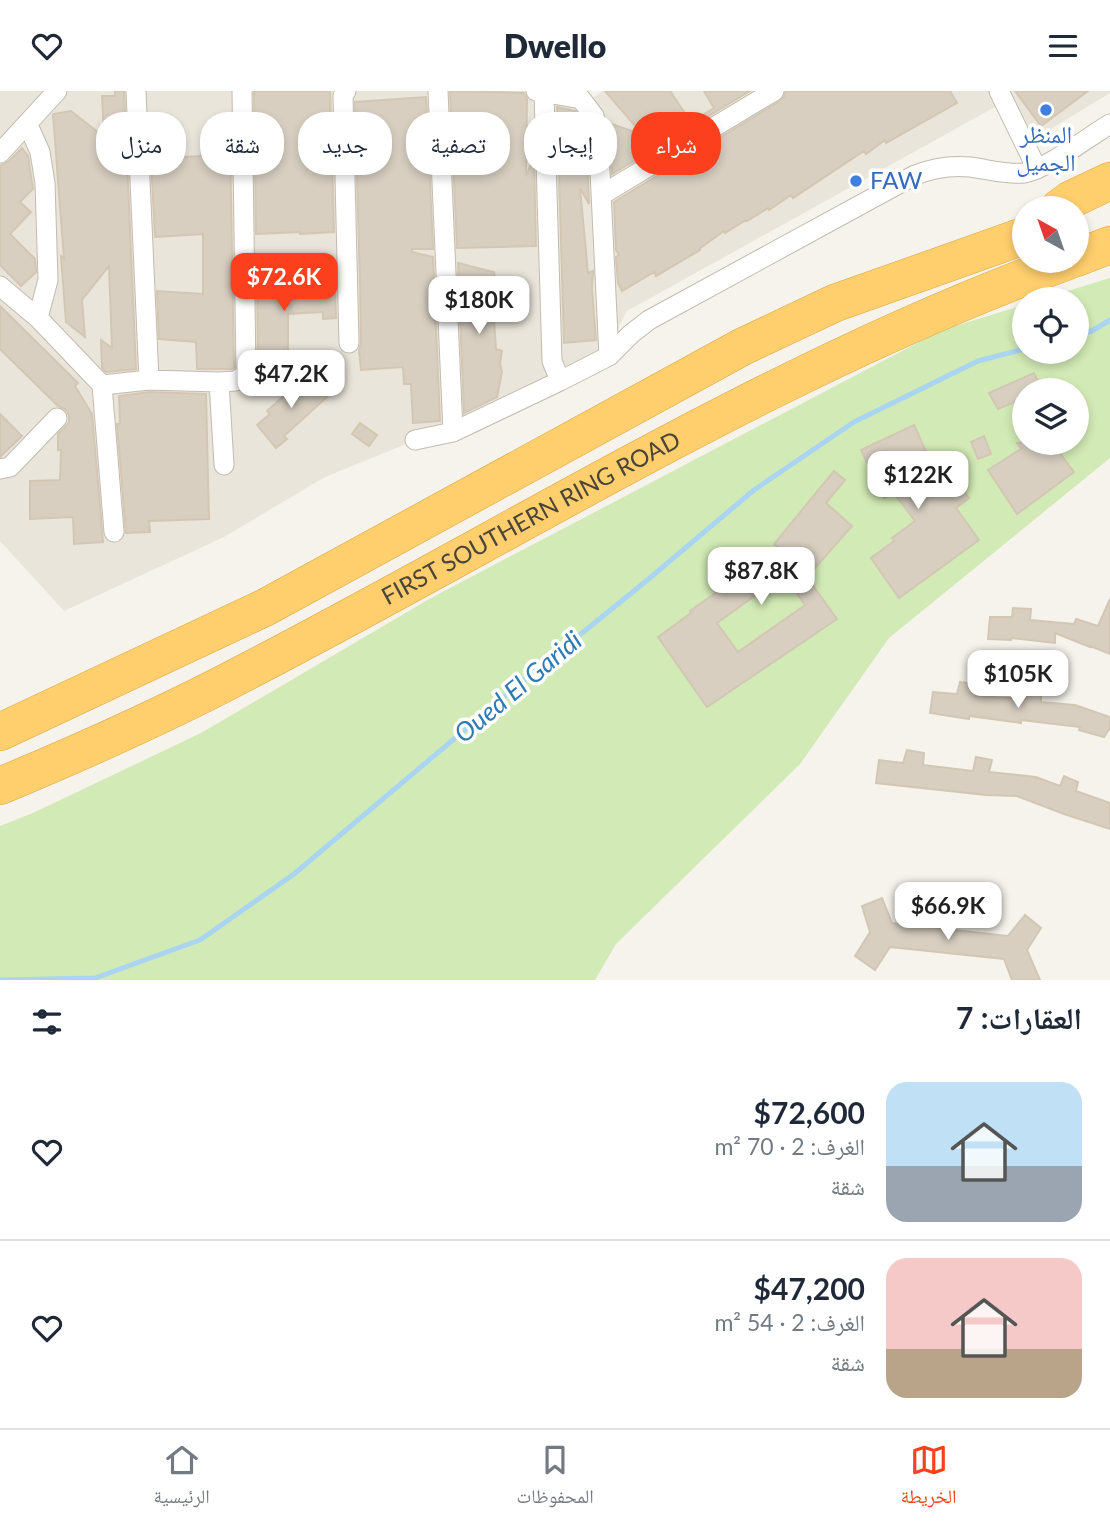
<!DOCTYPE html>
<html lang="ar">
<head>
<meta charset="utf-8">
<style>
	:root { --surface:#fff; --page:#f6f6f7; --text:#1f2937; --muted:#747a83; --line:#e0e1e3; --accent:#fc3f1d }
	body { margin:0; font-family:Lato,"Noto Naskh Arabic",sans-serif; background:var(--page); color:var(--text); direction:rtl; height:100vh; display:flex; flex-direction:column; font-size:26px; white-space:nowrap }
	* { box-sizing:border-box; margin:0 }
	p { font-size:23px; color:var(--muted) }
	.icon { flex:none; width:38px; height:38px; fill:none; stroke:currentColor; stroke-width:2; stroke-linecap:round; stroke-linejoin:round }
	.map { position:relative; height:889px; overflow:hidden; direction:ltr }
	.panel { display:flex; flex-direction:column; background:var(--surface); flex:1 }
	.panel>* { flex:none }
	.banner { position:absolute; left:21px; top:21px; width:700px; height:63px; direction:rtl; display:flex; gap:14px }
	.needle { width:46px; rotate:320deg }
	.fabs { position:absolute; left:1012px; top:105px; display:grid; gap:14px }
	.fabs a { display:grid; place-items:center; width:77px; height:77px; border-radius:50%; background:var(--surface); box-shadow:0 4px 10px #0003; font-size:35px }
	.price { position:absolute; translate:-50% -60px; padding:0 16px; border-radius:14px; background:#fff; color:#222; font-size:23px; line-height:46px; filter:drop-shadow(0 2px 4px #0008) }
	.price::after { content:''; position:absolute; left:50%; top:42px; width:21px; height:16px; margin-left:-10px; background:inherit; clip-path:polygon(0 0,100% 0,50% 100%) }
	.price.selected { background:var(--accent); color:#fff }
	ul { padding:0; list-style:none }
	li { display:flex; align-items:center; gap:21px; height:175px; padding:0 28px }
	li+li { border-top:2px solid var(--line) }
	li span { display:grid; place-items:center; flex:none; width:196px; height:140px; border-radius:21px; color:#555 }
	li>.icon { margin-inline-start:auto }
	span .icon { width:84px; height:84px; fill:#fffc; stroke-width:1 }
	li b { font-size:30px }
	h2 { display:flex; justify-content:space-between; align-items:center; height:84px; padding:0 28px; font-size:30px }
	.tag { padding:0 24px; border-radius:28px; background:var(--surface); box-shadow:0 4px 10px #0003; font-size:24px; line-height:63px }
	.tag.selected { background:var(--accent); color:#fff }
	header { display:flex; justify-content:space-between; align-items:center; height:91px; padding:0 28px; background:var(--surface); font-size:32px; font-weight:800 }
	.tab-bar { display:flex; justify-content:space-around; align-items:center; height:98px; border-top:2px solid var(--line); background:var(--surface); font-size:19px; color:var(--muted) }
	.tab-bar a { display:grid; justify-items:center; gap:4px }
	.tab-bar .selected { color:var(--accent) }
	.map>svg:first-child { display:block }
	.residential { fill:#eae5da }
	.green { fill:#d2eab5; fill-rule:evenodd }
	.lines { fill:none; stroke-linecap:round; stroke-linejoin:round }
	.stream { stroke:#a9d4f2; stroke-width:5 }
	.building { fill:#d8cfc1; stroke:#d3c7b4; stroke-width:2; fill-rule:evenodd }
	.street-casing { stroke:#c2bbae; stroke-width:21 }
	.highway-casing { stroke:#e0a43c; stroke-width:38 }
	.street { stroke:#fff; stroke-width:19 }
	.highway { stroke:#ffcf6e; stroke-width:37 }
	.shop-dot { fill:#3f7fe0; stroke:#fff; stroke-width:2.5 }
	.labels { text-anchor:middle; stroke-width:7; stroke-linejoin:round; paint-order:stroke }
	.shop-label { font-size:24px; fill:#366cbe; stroke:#fff }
	.street-label { font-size:24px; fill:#4b4439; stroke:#fff }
	.water-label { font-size:26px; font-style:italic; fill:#2e7ab2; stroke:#fff }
</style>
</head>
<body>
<header><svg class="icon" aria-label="menu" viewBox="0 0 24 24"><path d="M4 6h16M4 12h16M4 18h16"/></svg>Dwello<svg class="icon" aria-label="heart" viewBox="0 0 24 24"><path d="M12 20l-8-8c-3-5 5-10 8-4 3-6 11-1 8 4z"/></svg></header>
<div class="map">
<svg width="1110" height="889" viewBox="0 0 1110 889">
	<rect width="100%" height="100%" fill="#f6f3ec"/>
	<path class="residential" d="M0 0H55L0 59Z
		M57 0H535L569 7 594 6 603 0H1110V2L1023 55 1013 6 627 220 603 266 495 317 325 386 224 446 64 520 0 450V62Z"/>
	<path class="green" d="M1110 187V367L889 547 800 673 616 853 595 889H0V735L33 722 201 642 431 507 942 239 1024 214V261H1076V208H1042ZM1024 299H1076V352H1024Z"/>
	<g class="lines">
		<path class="stream" d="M1076 244 1092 240 1110 229
			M0 889 95 887 200 849 294 783 518 594 645 491 754 399 854 331 978 270 1024 258"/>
	</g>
	<path class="building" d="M115 0H124L136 278 106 281 102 277 101 249 112 257 109 175 82 209 85 246 66 231 61 165 64 168 53 23 71 20 104 46 102 5H115Z
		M254 0H330L334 141 300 143V141L256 143Z
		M450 0 524 2 527 8 526 85 534 66 536 155 457 157Z
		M605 0H670L691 31 714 17 704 0H750L612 83 609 32 643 44Z
		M786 0H950L957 12 886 52 885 49 866 63 864 60 793 107 791 104 769 119 768 117 747 130 746 129 725 142 724 140 699 158 700 159 656 185 654 181 622 200 618 192 616 166 619 164 616 159 614 111 780 10 784 6Z
		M1015 0H1088L1041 35Z
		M426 6 433 158H412V161L433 166 440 330 413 332 411 293H404L403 276 361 279 359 259 361 252 360 192 355 11Z
		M557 16 575 20 583 31 586 42 589 113 580 97 588 182 593 180 592 197 596 249 564 252Z
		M201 47H230L234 277 232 278H197L196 251 159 248 157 200 203 203V143L155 146 151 68 201 65Z
		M22 57 28 65 33 98 20 111 31 121 10 143 35 168 36 181 21 195 0 174V75L9 70Z
		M257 170H277V183L285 182 286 196 335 193 336 227 323 228V221L288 223V281L258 282Z
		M458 172 494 181 495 188 516 193 492 200 496 258 502 260 500 272 502 281 497 306 464 322Z
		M0 215 78 292 75 295 92 323 103 451 74 453 73 426 30 428V390L60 389 61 359H58V343L66 335 69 331V324L65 318 58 315 0 258Z
		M1034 282 1042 299H1024V307L998 318 989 302Z
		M307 284 327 306 284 345 287 348 276 357 257 334 270 323 267 320Z
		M149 301 206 303 209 428 149 430 150 441 126 442 117 333H120L119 305Z
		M0 323 22 345 0 366Z
		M360 332 377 344 369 355 352 343Z
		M914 334 938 387 949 379 969 407 956 417 979 449 899 507 871 467 894 450 892 447 915 430 894 402 884 407 861 359Z
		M984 345 991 363 978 368 971 351Z
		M1017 352H1052L1074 381 1017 423 988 379 1021 358Z
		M834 380 845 389 826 412 852 435 807 486 837 528 707 616 658 546 691 522 690 520 779 457 774 453ZM784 484 805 514 738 561 717 532Z
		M1110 508V563L1090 555V556L1055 542V552L1011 547V549L988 548 990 526H1012L1013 517 1031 518 1030 529 1074 533 1076 528 1098 535Z
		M960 591 975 593V605L1025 608 1027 598 1041 599V611L1075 614 1110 626V637L1104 646 1079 639 1080 636 1021 629V632L969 625V628L930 622 933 601 957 603Z
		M907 659 924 662 923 674 973 680 976 666 992 669 989 681 1036 686 1060 695 1064 685 1078 691 1076 700 1110 712V738L1064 723 1017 705 986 704 876 692 879 669 903 672Z
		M882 807 892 832 1008 845 1025 824 1041 837 1027 859 1040 889H1012L1004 868 890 856 875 879 855 865 870 841 862 815Z"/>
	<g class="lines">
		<defs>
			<path id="street" d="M136 0 149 289
				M346 0 343 5 349 252
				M438 0 453 341
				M536 0 581 8 594 25 598 40 609 265
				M999 0 1037 78
				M544 2 552 270 560 290
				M28 34 40 61 45 92 48 189 38 227
				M0 62 57 0
				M603 103 774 0
				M0 195 38 227 102 294 114 441
				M219 291 224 374
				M102 294 149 289 219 291 236 290 242 286 246 281 242 0
				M415 349 453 341 560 290 609 265 631 243 649 229 915 84C933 77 951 74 970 76 987 78 1006 84 1024 82 1045 79 1090 45 1110 33
				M0 378 10 376 57 327"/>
			<g id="highway">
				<path d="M1059 117 1070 109 1110 90"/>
				<path d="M1076 167 1110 154"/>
				<path d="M0 641 266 516 742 256 835 212 1024 145"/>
				<path id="s1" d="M0 695C84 660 169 622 250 579 520 439 781 274 1068 170"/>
			</g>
		</defs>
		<use href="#street" class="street-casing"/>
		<use href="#highway" class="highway-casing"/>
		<use href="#street" class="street"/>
		<use href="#highway" class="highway"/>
	</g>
	<g class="shop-dot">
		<circle cx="1046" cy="19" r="7"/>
		<circle cx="856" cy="90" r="7"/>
	</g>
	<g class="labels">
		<g class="shop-label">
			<text x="1046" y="52">المنظر<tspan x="1046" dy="28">الجميل</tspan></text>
			<text x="870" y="98" text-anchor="start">FAW</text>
		</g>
		<g class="street-label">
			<text dy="8" stroke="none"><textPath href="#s1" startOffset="595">FIRST SOUTHERN RING ROAD</textPath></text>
		</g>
		<g class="water-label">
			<text transform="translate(518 596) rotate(-40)" y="9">Oued El Garidi</text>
		</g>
	</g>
</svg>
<div class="fabs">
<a><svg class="needle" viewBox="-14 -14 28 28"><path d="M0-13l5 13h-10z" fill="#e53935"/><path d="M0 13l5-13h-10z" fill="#747a83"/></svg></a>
<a><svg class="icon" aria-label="locate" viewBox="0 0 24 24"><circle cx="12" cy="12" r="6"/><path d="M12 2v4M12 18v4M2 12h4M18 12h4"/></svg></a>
<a><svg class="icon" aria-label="layers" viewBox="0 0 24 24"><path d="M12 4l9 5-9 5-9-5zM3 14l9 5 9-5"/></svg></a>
</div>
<b class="price selected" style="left:284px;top:222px">$72.6K</b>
<b class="price" style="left:479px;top:245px">$180K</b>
<b class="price" style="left:291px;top:319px">$47.2K</b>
<b class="price" style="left:918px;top:420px">$122K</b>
<b class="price" style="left:761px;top:516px">$87.8K</b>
<b class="price" style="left:1018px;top:619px">$105K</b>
<b class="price" style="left:948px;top:851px">$66.9K</b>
<div class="banner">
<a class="tag selected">شراء</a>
<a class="tag">إيجار</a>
<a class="tag">تصفية</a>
<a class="tag">جديد</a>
<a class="tag">شقة</a>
<a class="tag">منزل</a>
</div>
</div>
<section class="panel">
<h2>العقارات: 7<svg class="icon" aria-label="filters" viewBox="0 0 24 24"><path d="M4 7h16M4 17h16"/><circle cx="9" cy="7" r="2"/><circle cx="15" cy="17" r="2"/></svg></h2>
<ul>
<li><span style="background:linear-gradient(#bfe0f5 60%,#9aa5b1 0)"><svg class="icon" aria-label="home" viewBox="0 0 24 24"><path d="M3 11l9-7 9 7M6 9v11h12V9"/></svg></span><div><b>$72,600</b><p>الغرف: 2 · 70 m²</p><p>شقة</p></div><svg class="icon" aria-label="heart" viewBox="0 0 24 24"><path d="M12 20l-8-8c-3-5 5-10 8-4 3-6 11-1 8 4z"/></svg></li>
<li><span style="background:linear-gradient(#f6c9c9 65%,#b9a48a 0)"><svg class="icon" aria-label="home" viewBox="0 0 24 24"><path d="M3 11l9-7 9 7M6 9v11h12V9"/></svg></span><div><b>$47,200</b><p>الغرف: 2 · 54 m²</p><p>شقة</p></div><svg class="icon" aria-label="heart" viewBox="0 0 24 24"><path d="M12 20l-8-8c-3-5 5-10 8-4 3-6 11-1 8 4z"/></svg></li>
</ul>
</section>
<nav class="tab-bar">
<a class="selected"><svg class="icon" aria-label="map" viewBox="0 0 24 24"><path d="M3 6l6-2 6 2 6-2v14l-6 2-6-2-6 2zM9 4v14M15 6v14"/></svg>الخريطة</a>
<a><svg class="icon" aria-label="saved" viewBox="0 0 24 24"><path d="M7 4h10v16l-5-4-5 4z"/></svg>المحفوظات</a>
<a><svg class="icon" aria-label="home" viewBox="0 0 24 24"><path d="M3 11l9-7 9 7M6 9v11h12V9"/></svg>الرئيسية</a>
</nav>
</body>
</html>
